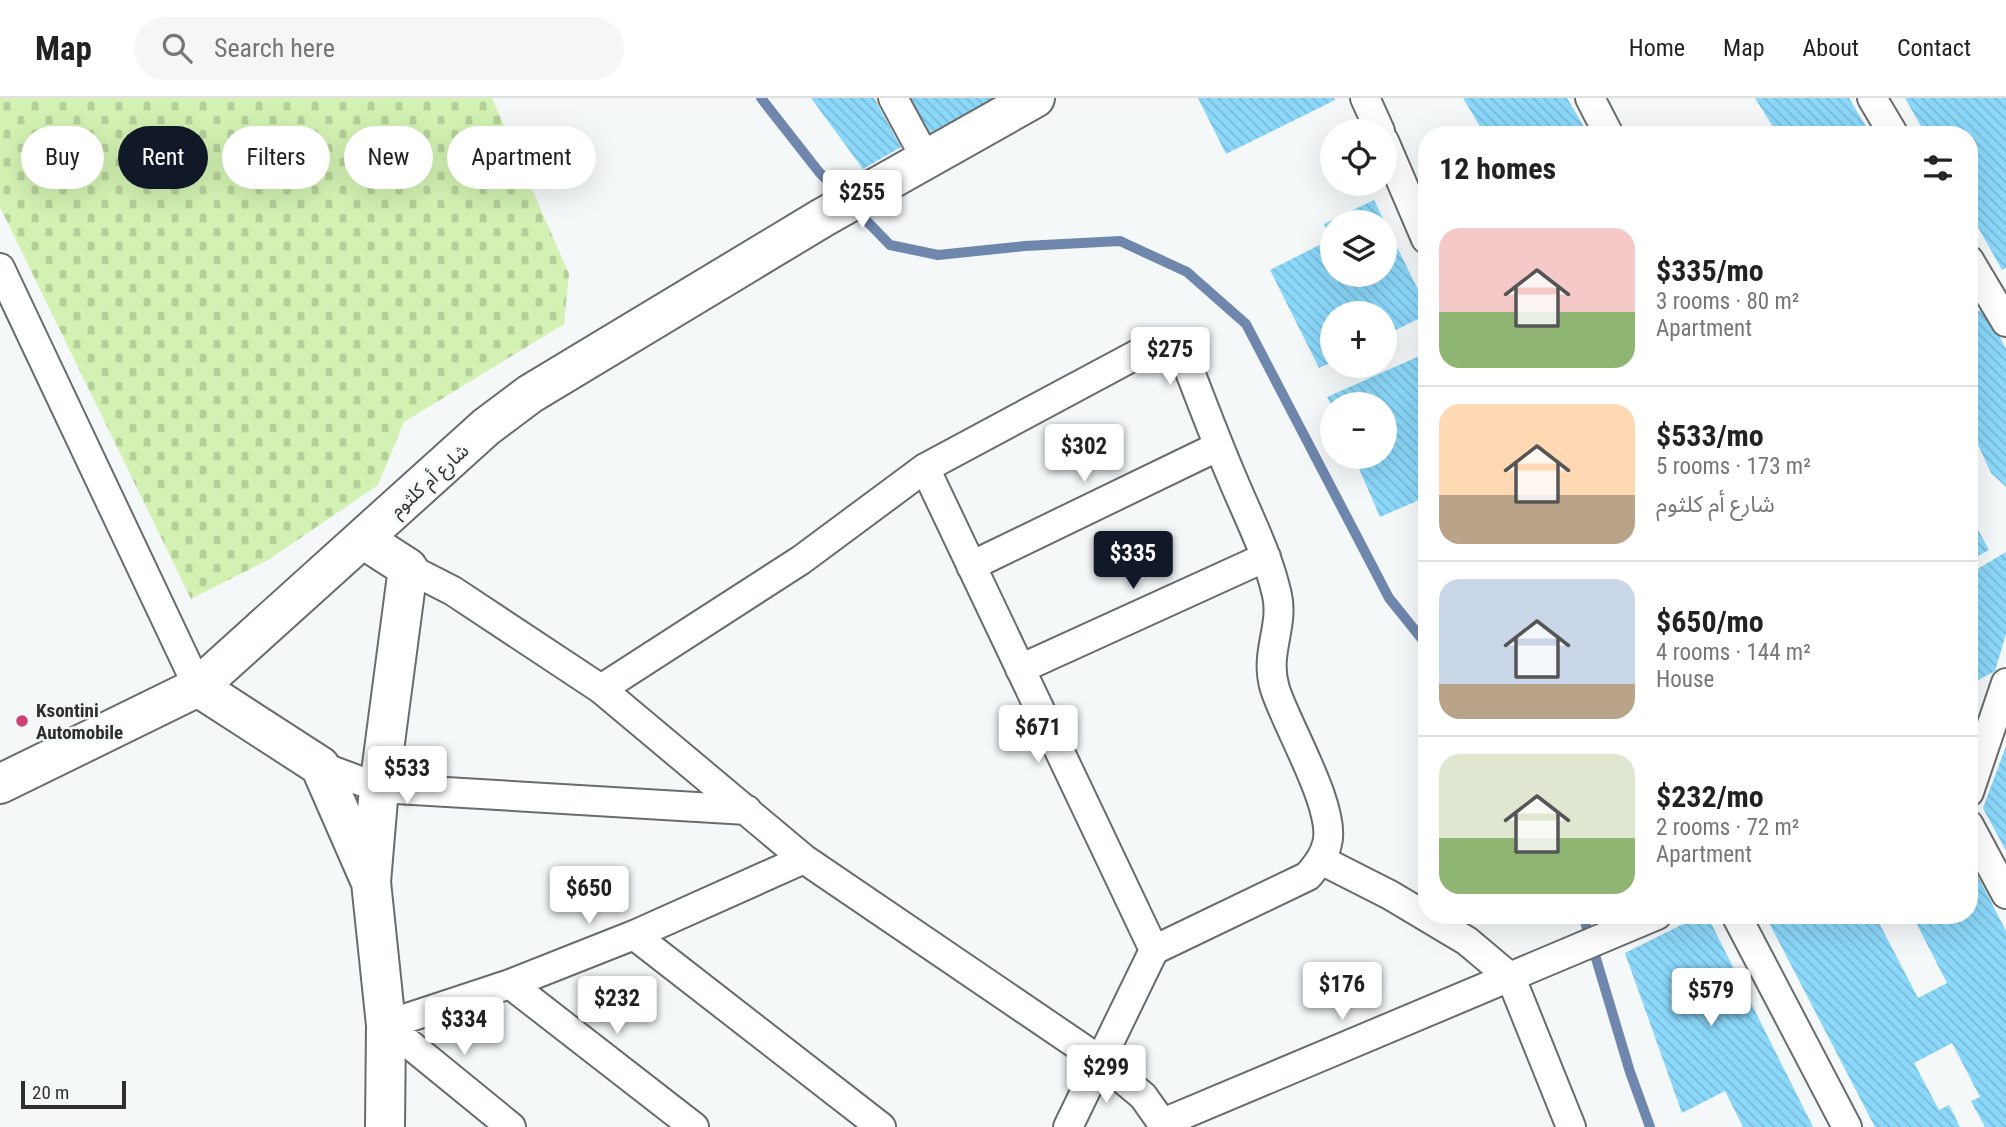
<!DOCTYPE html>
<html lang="en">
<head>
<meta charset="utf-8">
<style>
	:root { --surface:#fff; --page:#f6f6f6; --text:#222; --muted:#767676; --line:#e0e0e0; --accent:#111827 }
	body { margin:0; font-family:"Roboto Condensed","Noto Sans Arabic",sans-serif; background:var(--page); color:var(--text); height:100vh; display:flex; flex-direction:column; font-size:26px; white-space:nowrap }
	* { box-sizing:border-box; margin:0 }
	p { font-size:23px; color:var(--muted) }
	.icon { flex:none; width:38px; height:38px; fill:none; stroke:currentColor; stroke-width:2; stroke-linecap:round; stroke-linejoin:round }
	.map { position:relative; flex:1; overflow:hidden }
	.details { position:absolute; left:1418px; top:28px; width:560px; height:798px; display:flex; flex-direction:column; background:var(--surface); border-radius:28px; box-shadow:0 7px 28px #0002 }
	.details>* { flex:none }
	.hud { position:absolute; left:21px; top:28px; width:665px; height:63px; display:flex; gap:14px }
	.buttons { position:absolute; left:1320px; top:21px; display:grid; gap:14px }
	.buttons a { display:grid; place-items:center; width:77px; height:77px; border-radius:50%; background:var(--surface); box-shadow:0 7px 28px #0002; font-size:35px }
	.scale { position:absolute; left:21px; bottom:18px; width:105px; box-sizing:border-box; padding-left:7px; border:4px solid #2e3030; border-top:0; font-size:19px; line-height:24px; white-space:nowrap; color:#2e3030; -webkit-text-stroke:5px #f4f8f8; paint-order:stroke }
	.price { position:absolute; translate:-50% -60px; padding:0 16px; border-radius:7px; background:#fff; color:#222; font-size:23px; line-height:46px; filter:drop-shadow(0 2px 4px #0008) }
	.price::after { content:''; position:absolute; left:50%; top:42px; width:21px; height:16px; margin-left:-10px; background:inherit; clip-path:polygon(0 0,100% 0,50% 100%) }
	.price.current { background:var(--accent); color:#fff }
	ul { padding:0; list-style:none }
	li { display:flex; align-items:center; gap:21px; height:175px; padding:0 21px }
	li+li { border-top:2px solid var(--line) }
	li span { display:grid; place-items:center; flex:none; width:196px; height:140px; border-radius:21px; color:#555 }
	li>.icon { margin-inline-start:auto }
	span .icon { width:84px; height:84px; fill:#fffc; stroke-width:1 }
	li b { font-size:30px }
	h2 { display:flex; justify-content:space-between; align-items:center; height:84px; padding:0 21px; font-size:30px }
	.pill { padding:0 24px; border-radius:32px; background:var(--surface); box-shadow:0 7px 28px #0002; font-size:24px; line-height:63px }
	.pill.current { background:var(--accent); color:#fff }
	header { display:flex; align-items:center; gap:42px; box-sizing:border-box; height:98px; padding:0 35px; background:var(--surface); border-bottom:2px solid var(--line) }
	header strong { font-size:33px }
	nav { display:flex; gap:38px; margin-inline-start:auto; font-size:24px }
	.search { width:490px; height:63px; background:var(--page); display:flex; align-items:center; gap:18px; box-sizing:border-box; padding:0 24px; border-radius:38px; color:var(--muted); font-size:26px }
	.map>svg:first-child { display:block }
	.cemetery { fill:url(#cemetery-stones) }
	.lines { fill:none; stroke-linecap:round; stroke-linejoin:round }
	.stream { stroke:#6f86ad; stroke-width:10 }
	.building { fill:url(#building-back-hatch); fill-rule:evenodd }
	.street-casing { stroke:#696c6c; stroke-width:32 }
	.secondary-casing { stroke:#696c6c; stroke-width:42 }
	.street { stroke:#fff; stroke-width:28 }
	.secondary { stroke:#fff; stroke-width:38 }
	.poi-dot { fill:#cc4177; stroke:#f4f8f8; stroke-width:2.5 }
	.labels { text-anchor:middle; stroke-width:5; stroke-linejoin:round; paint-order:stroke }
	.street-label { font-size:19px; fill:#2e3030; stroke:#f4f8f8 }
	.poi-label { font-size:19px; font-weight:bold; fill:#2e3030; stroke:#f4f8f8; text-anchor:start }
</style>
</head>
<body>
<header>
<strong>Map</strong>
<div class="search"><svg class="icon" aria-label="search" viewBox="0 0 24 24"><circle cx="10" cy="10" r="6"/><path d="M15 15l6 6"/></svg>Search here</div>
<nav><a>Home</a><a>Map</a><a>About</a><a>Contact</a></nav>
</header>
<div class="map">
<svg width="2006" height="1029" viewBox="0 0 2006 1029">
	<defs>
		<pattern id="cemetery-stones" width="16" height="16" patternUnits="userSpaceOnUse" patternTransform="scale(1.75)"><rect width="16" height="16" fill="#d2f1b2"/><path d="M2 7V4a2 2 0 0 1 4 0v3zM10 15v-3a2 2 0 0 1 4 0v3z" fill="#b5cf99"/></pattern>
		<pattern id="building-back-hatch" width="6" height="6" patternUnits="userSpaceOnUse" patternTransform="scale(1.75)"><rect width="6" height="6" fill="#8bd8fb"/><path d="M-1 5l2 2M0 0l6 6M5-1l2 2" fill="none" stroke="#78bad7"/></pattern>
	</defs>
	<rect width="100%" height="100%" fill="#f4f8f8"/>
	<path class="cemetery" d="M0 0H492L569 176 564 226 404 324 378 387 268 462 191 501 0 109Z"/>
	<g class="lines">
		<path class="stream" d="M761 0 819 74 890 147 938 157 1025 148 1120 143 1187 174 1246 226 1389 500 1426 546
			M1583 817 1630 974 1650 1029"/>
	</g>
	<path class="building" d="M811 0H874L901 49 863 71Z
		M907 0H996L926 37Z
		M1198 0H1334L1335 2 1226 56Z
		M1463 0H1567L1589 37H1485Z
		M1755 0H1849L1871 37H1772L1776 34Z
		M1905 0H2006V170L2002 172 1969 113V37H1926Z
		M1374 102 1426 208V217L1384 238V215H1332V264L1319 270 1270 172 1331 141 1324 126ZM1332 124H1384V177H1332Z
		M1969 205 1974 215 1985 210 2006 251V389L1991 375 1969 327Z
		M1426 255V399L1380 419 1354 359H1384V306H1331L1327 299Z
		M1969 415 1989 452 1969 463Z
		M2006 454V536L1995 573 1969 587V476Z
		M2006 648V753L1983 710Z
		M1969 761 2006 833V1029H1985L1971 1003 1980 999 1952 945 1914 965 1939 1012 1949 1007 1960 1029H1875L1765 817H1875L1918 900 1947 885 1912 817H1969Z
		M1701 817H1707L1813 1029H1743L1725 993 1682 1015 1625 855Z"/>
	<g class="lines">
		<defs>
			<path id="street" d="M893 0 926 61
				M1365 0 1380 33
				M1590 0 1609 37
				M1872 0 1894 37
				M1384 43 1426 141
				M1969 162 2006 224
				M0 170 198 589
				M925 370 1154 852 1068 1029
				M971 468 1219 348
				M408 470 453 493 601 591 804 761 1101 963 1143 998 1165 1029
				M1020 571 1266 459
				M601 591 801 462 925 370 1147 251 1164 245H1175L1182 253C1199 297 1215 340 1233 382 1249 420 1268 457 1277 497 1284 530 1264 555 1275 591 1287 629 1337 711 1327 746 1324 759 1316 768 1308 778L1154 852
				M320 668 379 690 747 712
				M1969 694 2006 585
				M1969 727 2006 796
				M1321 762 1390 797 1467 843 1511 880 1571 1029
				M1736 817 1847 1029
				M634 837 881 1029
				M510 886 694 1029
				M386 927 510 886 634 837 804 761
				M386 927 511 1029
				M1163 1025 1657 817"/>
			<path id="secondary" d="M363 441 408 470 379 690 371 784 386 927 385 1029
				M198 589 320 668 369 780
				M0 686 198 589 486 329 530 296 822 120 1035 0"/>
		</defs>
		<use href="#street" class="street-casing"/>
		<use href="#secondary" class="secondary-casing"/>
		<use href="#street" class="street"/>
		<use href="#secondary" class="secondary"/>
	</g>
	<circle class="poi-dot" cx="22" cy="623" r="7"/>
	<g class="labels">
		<g class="street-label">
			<text transform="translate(429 382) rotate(-42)" y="7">شارع أم كلثوم</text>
		</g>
		<g class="poi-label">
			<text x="36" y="619">Ksontini<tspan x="36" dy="22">Automobile</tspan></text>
		</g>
	</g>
</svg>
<div class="buttons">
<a><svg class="icon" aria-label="locate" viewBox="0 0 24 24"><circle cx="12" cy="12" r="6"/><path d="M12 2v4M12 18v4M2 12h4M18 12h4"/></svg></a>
<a><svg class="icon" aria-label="layers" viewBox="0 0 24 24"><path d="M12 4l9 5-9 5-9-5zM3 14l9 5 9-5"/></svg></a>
<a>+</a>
<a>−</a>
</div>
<div class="scale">20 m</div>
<b class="price" style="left:862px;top:132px">$255</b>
<b class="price" style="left:1170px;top:289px">$275</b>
<b class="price" style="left:1084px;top:386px">$302</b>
<b class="price current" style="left:1133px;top:493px">$335</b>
<b class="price" style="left:1038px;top:667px">$671</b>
<b class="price" style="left:407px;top:708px">$533</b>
<b class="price" style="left:589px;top:828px">$650</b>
<b class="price" style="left:1342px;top:924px">$176</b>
<b class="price" style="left:1711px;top:930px">$579</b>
<b class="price" style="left:617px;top:938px">$232</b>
<b class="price" style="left:464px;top:959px">$334</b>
<b class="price" style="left:1106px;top:1007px">$299</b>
<div class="hud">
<a class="pill">Buy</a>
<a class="pill current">Rent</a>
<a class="pill">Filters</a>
<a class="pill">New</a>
<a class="pill">Apartment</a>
</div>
<section class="details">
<h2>12 homes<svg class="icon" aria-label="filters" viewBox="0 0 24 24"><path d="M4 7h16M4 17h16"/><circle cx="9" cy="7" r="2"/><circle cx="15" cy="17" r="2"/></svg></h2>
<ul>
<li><span style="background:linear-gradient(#f6c9c9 60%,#8fb573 0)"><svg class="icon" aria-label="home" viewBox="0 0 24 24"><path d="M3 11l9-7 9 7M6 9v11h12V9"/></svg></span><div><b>$335/mo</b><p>3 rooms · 80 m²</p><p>Apartment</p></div></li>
<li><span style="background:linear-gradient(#ffd9b3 65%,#b9a48a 0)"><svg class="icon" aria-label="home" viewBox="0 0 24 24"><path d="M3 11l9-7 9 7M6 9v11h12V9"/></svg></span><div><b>$533/mo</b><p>5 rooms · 173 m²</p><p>شارع أم كلثوم</p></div></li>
<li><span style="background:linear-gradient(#c9d6e8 75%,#b9a48a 0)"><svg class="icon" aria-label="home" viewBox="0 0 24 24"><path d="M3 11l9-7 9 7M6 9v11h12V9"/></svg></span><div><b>$650/mo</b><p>4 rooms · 144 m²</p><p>House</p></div></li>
<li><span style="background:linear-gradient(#dfe7d0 60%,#8fb573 0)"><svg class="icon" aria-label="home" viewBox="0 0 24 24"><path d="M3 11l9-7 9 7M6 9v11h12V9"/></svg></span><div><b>$232/mo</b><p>2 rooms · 72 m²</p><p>Apartment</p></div></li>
</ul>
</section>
</div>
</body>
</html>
